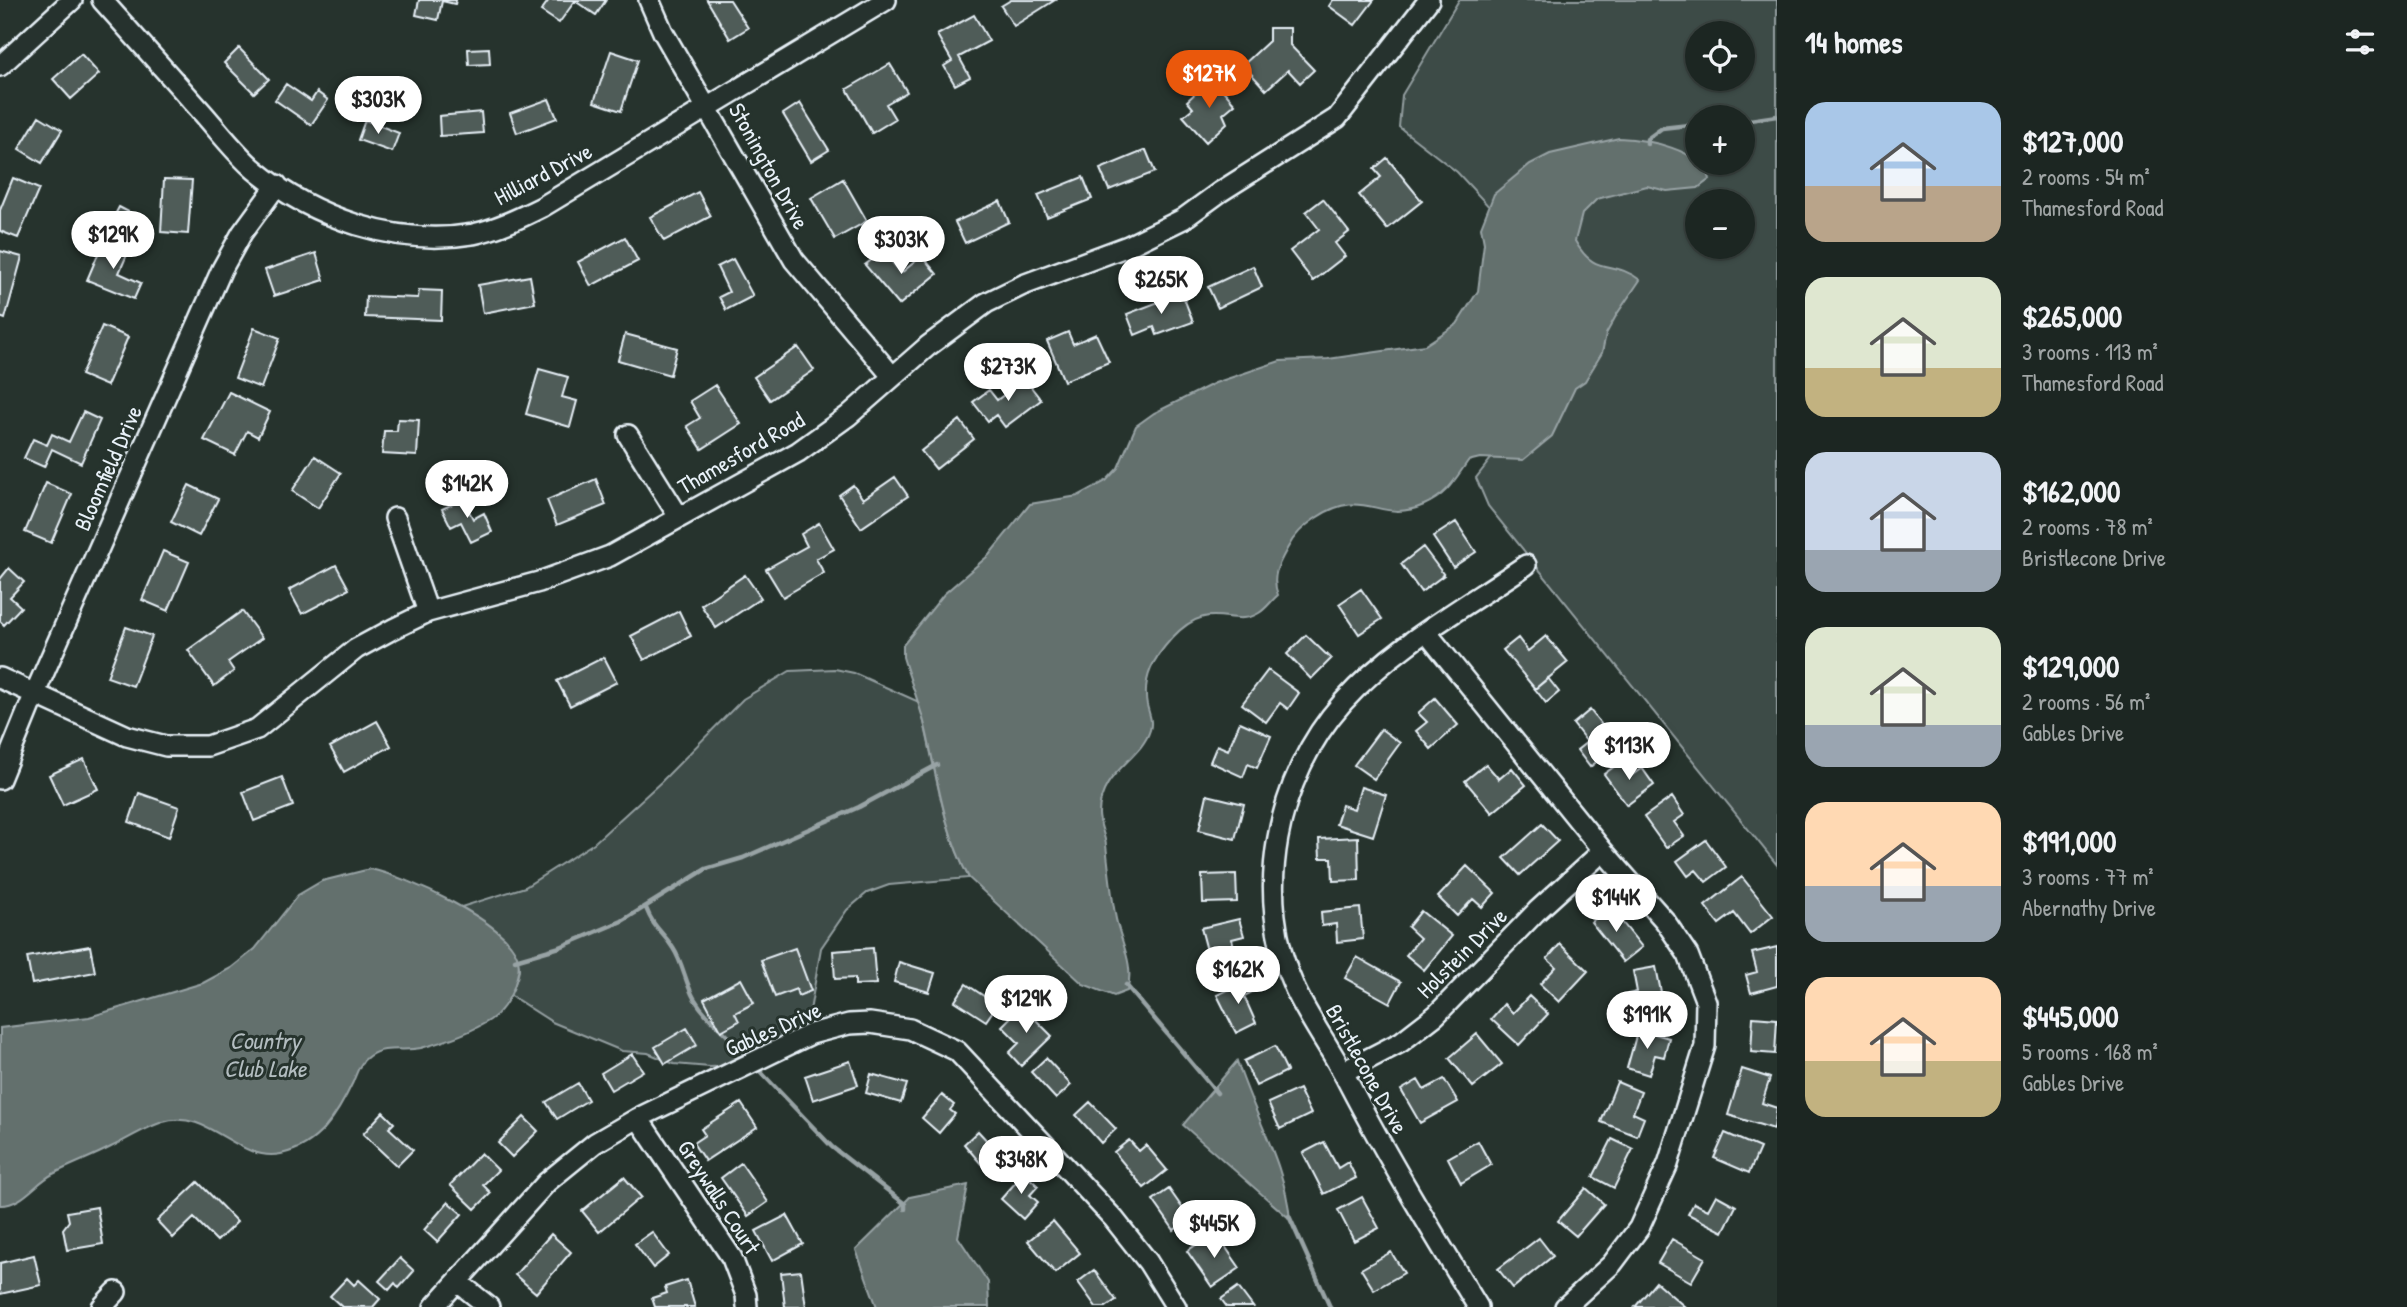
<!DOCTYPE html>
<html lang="en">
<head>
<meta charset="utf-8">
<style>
	:root { --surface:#1c2622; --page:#252e2a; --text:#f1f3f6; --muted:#a0a5a5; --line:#3a4340; --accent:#ea580c }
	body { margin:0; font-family:"Patrick Hand",sans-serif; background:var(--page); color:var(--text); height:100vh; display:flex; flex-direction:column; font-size:26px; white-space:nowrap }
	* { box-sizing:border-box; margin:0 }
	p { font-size:23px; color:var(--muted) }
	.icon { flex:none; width:38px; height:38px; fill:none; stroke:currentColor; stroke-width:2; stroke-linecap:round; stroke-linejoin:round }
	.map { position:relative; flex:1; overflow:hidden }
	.sheet { display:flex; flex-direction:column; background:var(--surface); width:630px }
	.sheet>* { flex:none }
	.controls { position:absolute; left:1685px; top:21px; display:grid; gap:14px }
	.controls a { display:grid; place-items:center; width:70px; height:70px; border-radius:50%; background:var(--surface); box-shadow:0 2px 5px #0004,0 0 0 2px var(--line); font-size:35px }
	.price { position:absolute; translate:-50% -60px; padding:0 16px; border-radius:24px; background:#fff; color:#222; font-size:23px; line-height:46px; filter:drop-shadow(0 2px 4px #0008) }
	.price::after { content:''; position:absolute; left:50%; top:42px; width:21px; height:16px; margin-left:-10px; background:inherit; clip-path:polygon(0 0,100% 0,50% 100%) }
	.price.on { background:var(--accent); color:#fff }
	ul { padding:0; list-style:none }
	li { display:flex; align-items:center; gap:21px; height:175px; padding:0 28px }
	li span { display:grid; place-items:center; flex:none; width:196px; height:140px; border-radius:21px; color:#555 }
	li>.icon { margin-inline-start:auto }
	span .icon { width:84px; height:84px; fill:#fffc; stroke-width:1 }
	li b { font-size:30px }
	h2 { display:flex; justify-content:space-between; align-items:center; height:84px; padding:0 28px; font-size:30px }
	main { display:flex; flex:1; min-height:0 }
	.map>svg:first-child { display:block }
	.green { fill:#3e4b47; stroke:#939ea0; stroke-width:2; fill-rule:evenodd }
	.water { fill:#636f6d; stroke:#98a3a5; stroke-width:2 }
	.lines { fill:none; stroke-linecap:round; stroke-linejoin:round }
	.stream { stroke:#98a3a5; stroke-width:4.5 }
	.building { fill:#505c59; stroke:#e8f1f8; stroke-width:2 }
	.minor-casing { stroke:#e8f1f8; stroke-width:24 }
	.minor { stroke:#26332d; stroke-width:19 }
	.labels { text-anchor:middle; stroke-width:6; stroke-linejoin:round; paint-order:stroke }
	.street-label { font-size:23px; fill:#e8f1f8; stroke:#26332d }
	.water-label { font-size:24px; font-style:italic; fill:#b3bdc0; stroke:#26332d }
</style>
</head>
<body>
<main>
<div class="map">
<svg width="1777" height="1307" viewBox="0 0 1777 1307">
	<rect width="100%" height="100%" fill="#26332d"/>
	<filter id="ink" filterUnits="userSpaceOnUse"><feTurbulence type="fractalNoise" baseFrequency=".0143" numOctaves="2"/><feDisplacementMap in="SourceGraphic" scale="14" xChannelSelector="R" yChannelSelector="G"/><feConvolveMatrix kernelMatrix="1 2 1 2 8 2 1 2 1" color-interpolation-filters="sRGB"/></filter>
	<g filter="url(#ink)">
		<path class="green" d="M1459 0H1777V865L1488 506 1476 478 1504 442 1517 237 1457 172 1399 127 1402 95ZM1698 33H1743V79H1698ZM1698 117H1743V163H1698ZM1698 201H1743V247H1698Z
			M835 669 854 673 919 702C935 761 940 824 969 878L889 885 867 893 847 910 821 948 807 1028 754 1065 710 1067 674 1064 648 1053 622 1051 552 1022 510 995C513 987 519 977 519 969 519 940 482 921 461 907L525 887 594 843 661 782 743 699 790 671Z"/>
		<path class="water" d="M1619 138C1645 139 1702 149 1710 179L1698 188 1667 191 1647 186 1597 199 1582 214 1575 241C1596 278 1612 258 1640 280L1617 314 1606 334 1602 353 1585 381 1575 388 1552 436 1523 460 1480 458 1468 461C1454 481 1447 495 1424 505 1379 525 1365 485 1316 518 1303 527 1294 535 1287 549 1278 565 1271 577 1278 595 1272 600 1266 609 1259 613 1231 630 1211 596 1172 638 1154 658 1142 677 1147 705 1149 714 1153 721 1150 730 1141 760 1099 772 1099 814 1099 824 1105 835 1106 845 1109 870 1111 894 1116 919 1121 942 1135 966 1127 991L1114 996 1083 984 969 878C945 833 938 783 927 734 921 707 911 684 903 657V645L944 594 989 555 1030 504 1078 496 1106 481 1118 468 1136 426 1154 413 1215 383 1280 361 1328 359 1425 345 1457 324 1478 291 1484 243 1481 227 1494 194 1530 164 1550 154Z
			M370 869C405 876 505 921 517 956 521 967 517 977 514 987 509 1000 502 1012 490 1020 470 1033 443 1042 421 1048 404 1052 385 1045 369 1056 360 1062 357 1072 353 1082 338 1114 319 1146 281 1154 237 1163 209 1108 163 1122 146 1127 128 1139 111 1147 92 1157 72 1164 53 1174 35 1183 22 1206 0 1205V1028L89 1017 203 983 231 968 255 949 298 895 322 881Z
			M1237 1061C1254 1115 1285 1163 1290 1219L1183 1125Z
			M968 1185 958 1237 988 1282 989 1307H877L856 1250 910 1197Z"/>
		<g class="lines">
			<path class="stream" d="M1743 121 1777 116
				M1647 144V139L1662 128 1698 124
				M646 908C655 931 662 930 673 948 683 963 685 982 694 998 708 1022 732 1036 748 1058
				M515 960 560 947 622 921 706 869 743 858 859 807 937 765
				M1126 985 1217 1093
				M756 1067 832 1147 905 1204V1209
				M1289 1216 1330 1307"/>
		</g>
		<path class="building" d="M419 0H456L455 4 442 1 438 20 416 15Z
			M549 0H606L596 15 575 1 559 23 541 11Z
			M707 0H730L748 28 730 39Z
			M1011 0H1055L1014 26 1001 6Z
			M1333 0H1374L1355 25 1329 6Z
			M974 15 989 41 959 57 970 77 955 85 944 66 952 61 937 35Z
			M1269 28H1290V45L1314 70 1300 83 1288 70 1266 90 1243 65 1269 41Z
			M239 48 269 79 254 93 224 63Z
			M489 48 490 64 469 65 468 49Z
			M611 51 638 60 621 111 594 102Z
			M81 54 99 74 71 99 53 79Z
			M890 64 907 92 886 104 895 119 872 133 847 89Z
			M1212 78 1235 104 1223 114 1227 123 1206 142 1183 116 1193 108 1187 101Z
			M286 84 311 101 317 92 328 100 311 125 275 100Z
			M549 99 557 118 517 133 510 113Z
			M800 103 829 150 811 161 783 114Z
			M481 112 483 133 440 136 439 116Z
			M39 116 62 130 42 163 19 149Z
			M365 120 399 133 392 152 358 140Z
			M1146 150 1155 172 1109 190 1100 169Z
			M1387 158 1422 201 1387 229 1359 195 1381 177 1374 169Z
			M1083 177 1092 199 1047 217 1038 195Z
			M13 178 39 189 18 238 0 231V210Z
			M164 179 192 180 188 234 161 232Z
			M843 179 867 221 835 239 811 198Z
			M698 192 711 216 664 241 650 217Z
			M1323 199 1349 232 1335 243 1345 256 1313 281 1290 251 1319 229 1306 212Z
			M1000 201 1009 222 965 243 955 222Z
			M119 207 142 219 134 236 110 224Z
			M625 237 638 261 591 286 578 262Z
			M104 240 129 250 119 273 141 283 134 299 87 280Z
			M0 251 22 257 5 319 0 317Z
			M883 251 901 273 922 256 937 274 899 305 865 265Z
			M316 253 324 280 274 296 265 270Z
			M733 259 753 296 726 310 719 297 729 292 717 267Z
			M1253 266 1262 287 1218 308 1208 287Z
			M530 276 535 303 483 313 478 285Z
			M419 290 442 291 441 320 365 317 366 296 418 298Z
			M1182 293 1193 322 1157 335 1154 327 1135 335 1127 314Z
			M102 326 128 337 107 386 81 375Z
			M254 328 280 338 261 388 235 378Z
			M1068 332 1073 344 1096 334 1109 362 1064 381 1047 341Z
			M625 334 677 348 670 375 618 360Z
			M798 347 814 370 770 400 754 377Z
			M539 369 568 377 562 397 577 401 570 427 526 414Z
			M1025 379 1041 400 1005 427 996 415 988 421 973 402 989 390 997 400Z
			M715 385 741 424 702 449 687 426 700 418 690 401Z
			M229 392 270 412 258 437 247 431 235 455 204 440Z
			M83 412 100 420 81 463 52 449 44 467 24 458 33 439 47 445 52 434 69 442Z
			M398 419 419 420 417 456 382 454 384 431H397Z
			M960 420 974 439 936 469 921 451Z
			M315 456 341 473 318 508 292 491Z
			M895 477 908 496 861 528 839 495 853 485 863 499Z
			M596 479 606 505 557 525 547 500Z
			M46 483 72 494 51 543 25 532Z
			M189 485 218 499 199 536 171 522Z
			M463 499 473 519 484 513 492 532 471 542 461 522 451 527 442 509Z
			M1456 522 1476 552 1453 567 1433 537Z
			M819 523 834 549 816 559 824 573 783 597 766 569 807 546 801 534Z
			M1423 547 1444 575 1421 592 1401 564Z
			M163 551 189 562 168 611 142 600Z
			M336 565 349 589 302 614 289 590Z
			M9 568 24 582 10 597 21 607 4 625 0 621V579Z
			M745 575 761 598 716 628 701 605Z
			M1361 589 1382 619 1359 634 1339 604Z
			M242 611 262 638 228 662 234 671 214 686 188 650Z
			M679 611 691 636 644 660 631 636Z
			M126 627 152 636 133 686 107 677Z
			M1306 635 1331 659 1311 679 1287 654Z
			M1546 636 1568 662 1535 689 1503 650 1518 638 1528 651Z
			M604 657 617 682 570 706 557 681Z
			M1268 670 1299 693 1288 709 1280 703 1266 722 1242 704Z
			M1548 678 1559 692 1546 703 1535 689Z
			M1435 698 1458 725 1431 749 1416 731 1427 722 1418 713Z
			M1590 710 1618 745 1590 767 1577 750 1587 742 1573 724Z
			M377 721 391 746 344 772 330 747Z
			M1240 722 1271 736 1257 768 1248 764 1243 777 1210 762 1217 745 1228 750Z
			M1381 729 1400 743 1374 779 1354 765Z
			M84 759 98 789 63 805 49 775Z
			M1622 761 1632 775 1642 768 1654 785 1627 805 1604 774Z
			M1486 764 1499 779 1512 768 1526 785 1492 813 1465 781Z
			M282 777 293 806 254 821 243 792Z
			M1361 787 1386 795 1373 836 1336 824 1342 805 1354 809Z
			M139 793 179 807 169 837 129 822Z
			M1207 795 1244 804 1235 839 1199 830Z
			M1672 797 1684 815 1674 822 1684 836 1666 848 1644 817Z
			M1542 824 1558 841 1520 875 1504 858Z
			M1358 837 1359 880 1333 881 1332 858H1320L1319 839Z
			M1706 840 1726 867 1706 882 1696 870 1688 876 1677 861Z
			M1467 866 1495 893 1482 907 1473 899 1457 916 1438 897Z
			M1236 874 1237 902 1203 903 1202 875Z
			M1742 877 1773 916 1750 934 1734 913 1719 924 1705 906Z
			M1610 907 1642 947 1623 962 1591 922Z
			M1360 908 1363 939 1337 942 1336 924 1322 926 1321 912Z
			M1421 911 1452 936 1424 970 1406 955 1420 938 1408 927Z
			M1239 919 1244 936 1232 939 1236 956 1210 962 1201 928Z
			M1560 944 1588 971 1559 1002 1540 984 1556 967 1547 959Z
			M90 946 95 972 32 984 27 957Z
			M1777 947V986L1751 993 1746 975 1757 972 1752 953Z
			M795 948 811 991 798 996 796 989 775 997 761 960Z
			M873 948 876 984 855 985V978L835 979 833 951Z
			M1357 957 1401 982 1390 1003 1345 978Z
			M899 962 935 973 929 992 894 982Z
			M1656 967 1664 1007 1632 1014 1628 994 1637 992 1633 971Z
			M741 979 754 1003 735 1013 739 1021 721 1031 704 999Z
			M1249 980 1254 991 1244 996 1256 1023 1236 1033 1217 995Z
			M966 984 997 1005 986 1021 955 1001Z
			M1529 996 1548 1014 1519 1045 1491 1019 1504 1004 1513 1013Z
			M1022 1006 1052 1036 1021 1066 1009 1053 1019 1043 1002 1026Z
			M1753 1017 1777 1019 1775 1054 1751 1052Z
			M687 1028 697 1045 665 1064 655 1047Z
			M1638 1029 1669 1038 1664 1057 1655 1055 1649 1075 1627 1068Z
			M1477 1034 1502 1064 1473 1087 1449 1058Z
			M1275 1046 1287 1071 1256 1086 1244 1061Z
			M632 1054 643 1071 611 1090 601 1073Z
			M1046 1058 1071 1085 1056 1099 1031 1072Z
			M850 1061 858 1085 813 1100 805 1076Z
			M1742 1069 1770 1078 1762 1103 1777 1108 1774 1129 1728 1115Z
			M871 1074 907 1084 901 1103 866 1093Z
			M1444 1079 1458 1102 1420 1123 1401 1090 1418 1080 1424 1090Z
			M1617 1082 1641 1092 1633 1113 1644 1118 1637 1136 1601 1122Z
			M578 1083 588 1100 557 1119 546 1102Z
			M1299 1089 1311 1114 1280 1129 1268 1103Z
			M942 1095 954 1105 950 1110 955 1114 939 1133 922 1118Z
			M1090 1102 1116 1129 1101 1143 1076 1115Z
			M741 1103 757 1127 705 1161 693 1143 705 1135 701 1129Z
			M383 1112 394 1123 389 1128 413 1150 397 1166 363 1134Z
			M524 1117 538 1131 512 1157 498 1143Z
			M978 1131 1003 1158 988 1172 964 1144Z
			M1725 1133 1760 1148 1749 1173 1714 1158Z
			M1612 1139 1633 1149 1614 1188 1593 1177Z
			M1129 1140 1139 1151 1146 1145 1167 1170 1144 1188 1114 1152Z
			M1478 1141 1491 1165 1461 1183 1448 1158Z
			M1324 1142 1338 1168 1348 1162 1356 1178 1324 1194 1303 1153Z
			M481 1153 498 1170 483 1185 491 1193 475 1209 450 1185Z
			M741 1163 768 1202 748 1216 721 1178Z
			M1024 1173 1038 1186 1030 1195 1038 1202 1023 1219 1001 1199Z
			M624 1177 641 1197 599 1232 582 1211Z
			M198 1182 237 1222 217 1241 194 1218 173 1238 157 1221Z
			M1586 1188 1604 1204 1576 1236 1558 1221Z
			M1169 1189 1190 1219 1174 1230 1153 1200Z
			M1716 1195 1736 1206 1723 1232 1688 1214 1694 1203 1708 1210Z
			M1362 1197 1379 1228 1354 1241 1338 1210Z
			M448 1202 462 1214 437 1242 424 1230Z
			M97 1207 103 1244 67 1250 63 1229 69 1221 67 1212Z
			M787 1215 803 1244 772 1261 756 1231Z
			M1053 1221 1080 1253 1055 1273 1028 1241Z
			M652 1232 669 1255 653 1268 635 1244Z
			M1215 1232 1240 1268 1212 1287 1187 1251Z
			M551 1234 571 1252 536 1293 515 1275Z
			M1539 1238 1553 1256 1513 1288 1498 1269Z
			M1672 1239 1705 1258 1691 1282 1658 1263Z
			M1391 1252 1404 1273 1374 1290 1361 1269Z
			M34 1255 41 1285 0 1294V1263Z
			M400 1258 414 1271 399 1288 395 1283 389 1290 379 1281Z
			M1094 1270 1116 1300 1106 1307H1096L1078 1282Z
			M801 1271 806 1307H785L781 1273Z
			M347 1278 354 1285 359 1280 380 1299 373 1307H342L330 1296Z
			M687 1280 695 1307H655L652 1298 667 1293 665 1287Z
			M1656 1282 1685 1307H1635Z
			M1238 1287 1253 1307H1227L1221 1299Z"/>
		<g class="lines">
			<defs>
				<path id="minor" d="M102 0C135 37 168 74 201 111 218 130 235 153 255 170 313 218 397 247 473 234 497 229 520 218 542 207L886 0
					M649 0 663 32 794 260 892 376
					M0 66 72 0
					M628 435 679 517
					M395 518 428 612
					M1427 633 1603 851 1665 921 1688 955 1706 1002 1705 1046 1668 1164 1639 1228 1612 1264 1565 1307
					M0 678 127 736 166 746H208L257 729 356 649 393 629 428 612 539 582 610 556 798 452 848 416 928 346 986 303 1023 285 1128 246 1183 219 1220 192 1337 118 1429 0
					M0 779 35 693 222 269 242 233 277 185
					M1343 1072 1401 1042 1436 1015 1537 911 1603 851
					M638 1118 732 1258 746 1295 747 1307
					M458 1282 489 1307
					M102 1307 116 1292
					M434 1307 547 1182 595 1143 638 1118 811 1034 849 1024 870 1023 910 1029 957 1051 1114 1219 1148 1262 1176 1307
					M1478 1307C1433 1233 1388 1159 1348 1082 1332 1050 1310 1021 1295 989 1252 896 1276 777 1343 702 1393 646 1465 607 1526 565"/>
			</defs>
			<use href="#minor" class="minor-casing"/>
			<use href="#minor" class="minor"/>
		</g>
	</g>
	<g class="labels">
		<g class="street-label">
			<text transform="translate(769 166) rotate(61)" y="8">Stonington Drive</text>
			<text transform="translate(543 174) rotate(-28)" y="8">Hilliard Drive</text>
			<text transform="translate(741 453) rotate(-30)" y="8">Thamesford Road</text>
			<text transform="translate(108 468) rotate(-66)" y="8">Bloomfield Drive</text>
			<text transform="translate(1462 953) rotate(-45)" y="8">Holstein Drive</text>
			<text transform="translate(773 1029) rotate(-24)" y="8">Gables Drive</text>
			<text transform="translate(1367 1069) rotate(61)" y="8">Bristlecone Drive</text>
			<text transform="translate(719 1197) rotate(57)" y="8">Greywalls Court</text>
		</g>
		<g class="water-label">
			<text x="265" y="1049">Country<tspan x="265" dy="28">Club Lake</tspan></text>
		</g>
	</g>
</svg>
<div class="controls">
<a><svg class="icon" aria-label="locate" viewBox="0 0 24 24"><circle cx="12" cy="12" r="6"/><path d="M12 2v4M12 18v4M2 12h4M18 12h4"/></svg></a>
<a>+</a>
<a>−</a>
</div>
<b class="price on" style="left:1209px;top:110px">$127K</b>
<b class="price" style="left:378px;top:136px">$303K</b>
<b class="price" style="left:113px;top:271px">$129K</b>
<b class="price" style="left:901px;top:276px">$303K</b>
<b class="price" style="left:1161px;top:316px">$265K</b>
<b class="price" style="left:1008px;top:403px">$273K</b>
<b class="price" style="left:467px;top:520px">$142K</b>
<b class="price" style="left:1629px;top:782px">$113K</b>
<b class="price" style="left:1616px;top:934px">$144K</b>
<b class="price" style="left:1238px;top:1006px">$162K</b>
<b class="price" style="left:1026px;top:1035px">$129K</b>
<b class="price" style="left:1647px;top:1051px">$191K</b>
<b class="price" style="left:1021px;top:1196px">$348K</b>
<b class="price" style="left:1214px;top:1260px">$445K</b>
</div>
<section class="sheet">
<h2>14 homes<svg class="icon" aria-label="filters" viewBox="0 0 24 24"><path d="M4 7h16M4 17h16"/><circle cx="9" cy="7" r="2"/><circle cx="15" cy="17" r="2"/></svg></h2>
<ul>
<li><span style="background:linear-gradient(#a9c7e8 60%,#b9a48a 0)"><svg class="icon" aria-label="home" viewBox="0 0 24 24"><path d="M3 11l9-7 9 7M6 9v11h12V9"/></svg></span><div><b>$127,000</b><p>2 rooms · 54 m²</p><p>Thamesford Road</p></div></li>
<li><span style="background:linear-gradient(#dfe7d0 65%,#c2b280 0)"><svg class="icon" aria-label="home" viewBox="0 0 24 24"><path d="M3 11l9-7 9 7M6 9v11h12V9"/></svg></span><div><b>$265,000</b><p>3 rooms · 113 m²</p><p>Thamesford Road</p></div></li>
<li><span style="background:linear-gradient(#c9d6e8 70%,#9aa5b1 0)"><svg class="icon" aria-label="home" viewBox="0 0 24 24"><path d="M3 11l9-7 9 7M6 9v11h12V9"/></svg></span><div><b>$162,000</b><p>2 rooms · 78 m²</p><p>Bristlecone Drive</p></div></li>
<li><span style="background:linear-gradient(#dfe7d0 70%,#9aa5b1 0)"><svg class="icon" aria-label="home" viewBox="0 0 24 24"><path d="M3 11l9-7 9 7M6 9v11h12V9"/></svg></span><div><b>$129,000</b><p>2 rooms · 56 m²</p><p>Gables Drive</p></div></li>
<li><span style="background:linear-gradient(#ffd9b3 60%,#9aa5b1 0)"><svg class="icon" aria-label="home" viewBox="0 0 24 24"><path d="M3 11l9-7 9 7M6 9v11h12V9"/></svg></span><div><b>$191,000</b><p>3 rooms · 77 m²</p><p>Abernathy Drive</p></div></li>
<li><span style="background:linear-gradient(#ffd9b3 60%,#c2b280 0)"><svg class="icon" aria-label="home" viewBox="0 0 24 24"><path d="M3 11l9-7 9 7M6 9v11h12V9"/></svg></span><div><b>$445,000</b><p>5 rooms · 168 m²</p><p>Gables Drive</p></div></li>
</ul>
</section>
</main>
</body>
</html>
